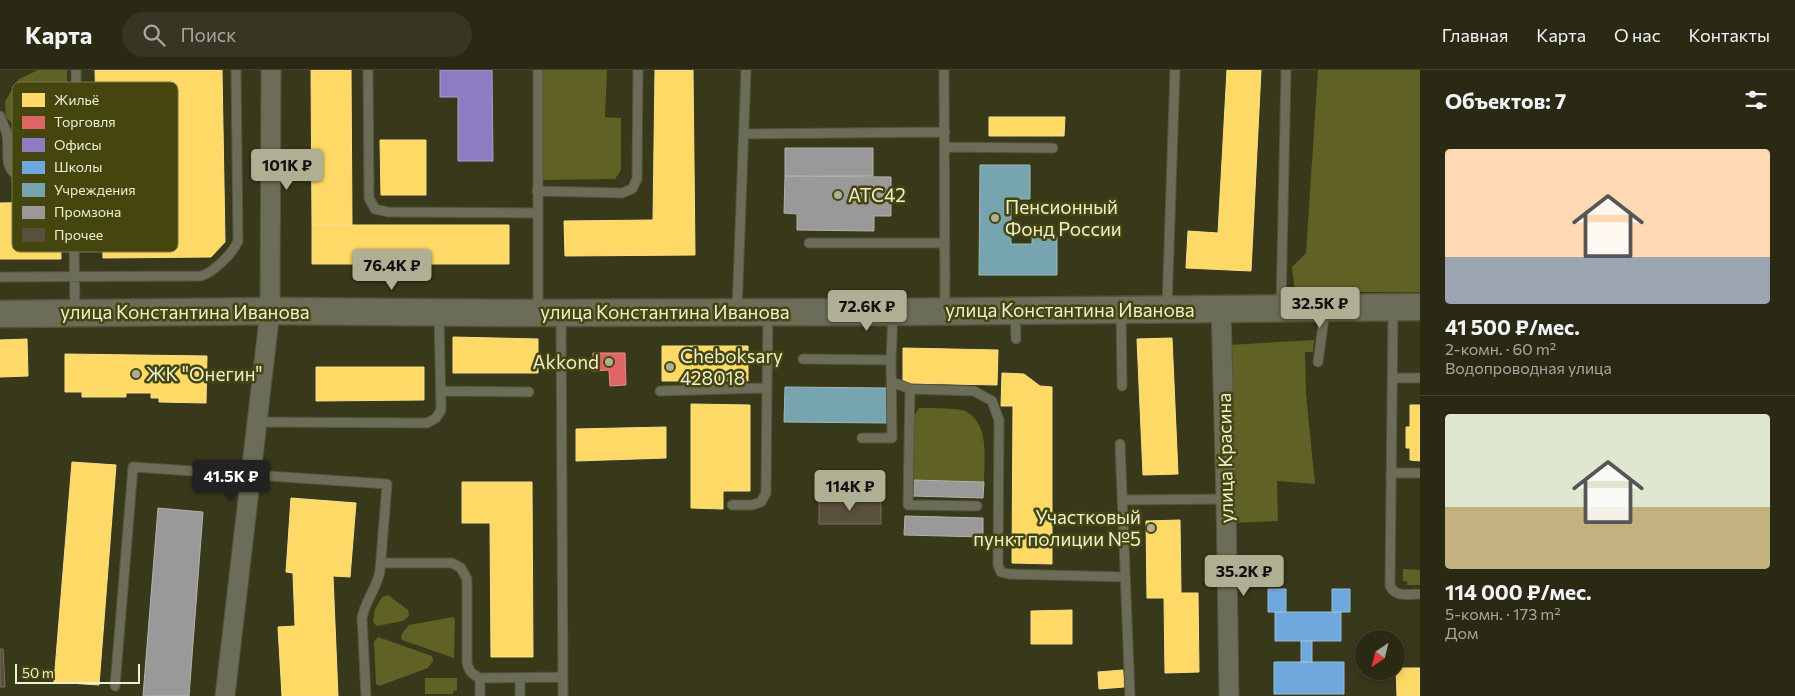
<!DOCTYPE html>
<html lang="ru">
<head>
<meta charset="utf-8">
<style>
	:root { --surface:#2a2a14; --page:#363622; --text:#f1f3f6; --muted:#a5a7a0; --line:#464634; --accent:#aeaf93 }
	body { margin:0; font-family:Commissioner,sans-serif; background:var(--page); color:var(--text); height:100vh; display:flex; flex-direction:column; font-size:19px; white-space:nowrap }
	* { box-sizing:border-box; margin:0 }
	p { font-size:16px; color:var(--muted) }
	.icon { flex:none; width:28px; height:28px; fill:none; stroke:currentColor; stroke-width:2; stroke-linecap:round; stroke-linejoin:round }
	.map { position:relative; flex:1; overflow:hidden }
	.drawer { display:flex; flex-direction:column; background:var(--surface); width:375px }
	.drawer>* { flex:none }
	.needle { width:32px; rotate:215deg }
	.buttons { position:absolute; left:1355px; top:560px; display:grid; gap:10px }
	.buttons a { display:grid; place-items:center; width:50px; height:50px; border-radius:50%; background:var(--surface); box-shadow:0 2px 12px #0003,0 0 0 1px var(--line); font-size:25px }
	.scale { position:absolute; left:15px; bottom:12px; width:125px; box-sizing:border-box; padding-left:5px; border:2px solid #edefd3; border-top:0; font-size:14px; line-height:18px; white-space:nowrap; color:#edefd3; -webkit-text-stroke:4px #45450e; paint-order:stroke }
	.price { position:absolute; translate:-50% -42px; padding:0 11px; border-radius:5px; background:var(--accent); color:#111; font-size:16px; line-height:32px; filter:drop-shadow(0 1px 2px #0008) }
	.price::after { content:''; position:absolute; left:50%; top:30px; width:15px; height:11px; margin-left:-8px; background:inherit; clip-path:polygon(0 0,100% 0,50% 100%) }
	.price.selected { background:#222; color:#fff }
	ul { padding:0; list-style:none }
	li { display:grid; align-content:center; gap:10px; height:265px; padding:0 25px }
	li+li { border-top:1px solid var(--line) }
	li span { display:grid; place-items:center; height:155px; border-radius:5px; color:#555 }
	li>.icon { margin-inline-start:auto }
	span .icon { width:90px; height:90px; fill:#fffc; stroke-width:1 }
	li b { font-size:21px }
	h2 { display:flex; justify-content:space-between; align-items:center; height:60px; padding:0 25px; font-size:21px }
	header { display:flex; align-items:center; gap:30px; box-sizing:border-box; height:70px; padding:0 25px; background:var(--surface); border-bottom:1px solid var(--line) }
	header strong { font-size:24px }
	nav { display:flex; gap:28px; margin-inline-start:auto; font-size:18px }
	.search { width:350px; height:45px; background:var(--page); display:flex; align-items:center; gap:12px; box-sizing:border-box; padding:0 18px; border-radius:28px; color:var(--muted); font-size:19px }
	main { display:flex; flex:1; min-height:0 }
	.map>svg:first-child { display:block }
	.green { fill:#606125 }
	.homes { fill:#ffd966; stroke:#fae087 }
	.shops { fill:#e06666; stroke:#e48f87 }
	.offices { fill:#8e7cc3; stroke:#aa9ec8 }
	.schools { fill:#6fa8dc; stroke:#95bdd9 }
	.public { fill:#76a5af; stroke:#9abbba }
	.industry { fill:#999; stroke:#b2b3aa }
	.building { fill:#584f3d; stroke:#7b715f }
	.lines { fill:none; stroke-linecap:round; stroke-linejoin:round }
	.lane-casing { stroke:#54553e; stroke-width:11 }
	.street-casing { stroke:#54553e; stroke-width:21 }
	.secondary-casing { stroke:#54553e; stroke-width:29 }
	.lane { stroke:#6c6d58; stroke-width:9 }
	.street { stroke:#6c6d58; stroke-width:19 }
	.secondary { stroke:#6c6d58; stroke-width:26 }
	.poi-dot { fill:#aeaf93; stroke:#45450e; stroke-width:2 }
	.labels { text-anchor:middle; stroke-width:5; stroke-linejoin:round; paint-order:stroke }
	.poi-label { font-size:19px; fill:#edefd3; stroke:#45450e; text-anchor:start }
	.street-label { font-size:19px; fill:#edefd3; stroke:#45450e }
	.key { fill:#45450e; stroke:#777849; stroke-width:1 }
	.key-label { font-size:14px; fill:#edefd3 }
</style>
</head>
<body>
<header>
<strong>Карта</strong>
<div class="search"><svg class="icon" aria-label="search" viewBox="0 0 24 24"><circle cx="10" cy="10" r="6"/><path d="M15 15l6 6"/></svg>Поиск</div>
<nav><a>Главная</a><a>Карта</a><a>О нас</a><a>Контакты</a></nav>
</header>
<main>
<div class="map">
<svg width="1420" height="626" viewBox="0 0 1420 626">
	<rect width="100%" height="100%" fill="#38381b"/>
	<path class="green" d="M38 0H67L68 89 57 104 37 103 26 91V57L14 54 6 48 5 31 19 9Z
		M543 0H607L605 47 621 48V100L615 109 541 110Z
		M1318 0H1420V222H1295L1292 197 1306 183Z
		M1314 270 1313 282H1305L1306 324 1315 414 1277 411 1278 451 1234 453 1228 275Z
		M919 338C928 338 958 338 965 341 990 353 984 389 984 412L912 410V349Z
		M1403 499 1420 500V515H1407V511H1403Z
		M388 525 408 540 409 546 403 551 377 556 373 552 375 539 382 527Z
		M453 547 455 549 454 588 402 570 401 565 409 555Z
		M378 567 432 586 433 591 428 598 379 616 376 614 374 572Z
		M425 608H457V620L453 621V624H425Z"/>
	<path class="homes" d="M95 0H222L225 172 211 187 103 188 102 137 171 135 169 41 96 42Z
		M311 0H351L352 155H312Z
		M655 0H693L695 185 565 186 564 151 653 150Z
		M1227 0H1261L1251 201 1186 198 1188 161 1218 163Z
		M989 47H1065L1064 66H989Z
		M380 70H426V125H381Z
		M60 132 61 189H0V133Z
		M312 155H509V194H312Z
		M453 267 538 269V303H453Z
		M1172 268 1178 404 1143 405 1137 269Z
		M27 269 28 306 0 307V270Z
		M662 276H748V311H662Z
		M903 278 998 280 997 315 903 313Z
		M65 284 207 286 206 333 159 332V328H151V323H126V327H82V322H65Z
		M316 297H424V330L316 331Z
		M1002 303 1024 304 1040 316 1052 317V494L1012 493 1013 336H1001Z
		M691 334 750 335V421H723V439L691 438Z
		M1410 335H1420V391L1410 390V378H1406V357H1410Z
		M666 357V388L576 391V359Z
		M72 392 116 395 99 615 54 612Z
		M462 412H532L533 587H491L490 453H462Z
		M291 428 356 433 350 507 333 506 338 626H282L278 557 295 556 293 503 286 502Z
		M1180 450 1181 523H1198L1199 602 1165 603 1164 528H1147L1146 451Z
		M1072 540V574H1031V541Z
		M1396 598H1420V626H1397Z
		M1123 600 1124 617 1099 619 1098 602Z"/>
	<path class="shops" d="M593 283H625L626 315 610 316 609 300 593 301Z"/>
	<path class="offices" d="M440 0H492L493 91H458V27H440Z"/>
	<path class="schools" d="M1268 519H1286V542H1268Z
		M1332 519H1350V542H1332Z
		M1275 542H1341V571H1275Z
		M1301 571H1312V592H1301Z
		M1274 592H1344V624H1274Z"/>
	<path class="public" d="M980 95H1030V129H1011V174H1032V167H1057V205H979Z
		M785 317 887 318V353L784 352Z"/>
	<path class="industry" d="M785 78H873V106H785Z
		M785 106 891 107V146H874V161L797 160V144L784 143Z
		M912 410 984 412 983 428 912 426Z
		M158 438 203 442 189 626H143Z
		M905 446 983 448V467L904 465Z"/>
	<path class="building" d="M881 430V454H819V431Z
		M0 579H3L5 617H0Z"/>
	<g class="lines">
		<defs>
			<path id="lane" d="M368 0 369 128 375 139 388 142 537 143
				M538 0V240
				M944 0 945 240
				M0 46C2 53 6 59 7 65 10 80 2 98 19 106H137L145 98 146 71 140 63 77 62
				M744 64 945 62
				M945 77 1053 78
				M537 121 622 123 632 119 637 109 638 0
				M809 173H945
				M0 207 201 206C213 203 233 183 238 171L236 0
				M1167 237 1175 0
				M1281 237 1286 0
				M1393 240 1390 516C1396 528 1409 524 1420 524
				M75 241 73 107 77 62 76 0
				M737 241 746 0
				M1121 242 1122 316
				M1015 243 1016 269
				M561 245 563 626
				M803 289 891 290 892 368H862
				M891 290 893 243
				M1318 292 1325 240
				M1393 308H1420
				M892 312 910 319 974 321 992 331 999 350 998 495 1001 502 1009 504 1125 507
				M910 319 908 435 977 436
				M441 321 529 322
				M660 321 767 318 768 245
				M257 352 427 353 436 348 441 340 439 245
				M1120 374 1130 626
				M1391 403H1420
				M1122 430 1226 429
				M732 435H752L761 432 766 423 767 318
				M381 493H452L461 498 467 509V591C468 600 471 604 480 608L563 607
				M480 608V626
				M520 608V626
				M115 616 133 397 387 414 380 501C377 518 365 531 362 548L366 626"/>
			<path id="street" d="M1221 239 1226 429 1229 626
				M225 626 270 241 271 0"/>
			<path id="secondary" d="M0 244 270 241 514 243 893 242 1420 237"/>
		</defs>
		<use href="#lane" class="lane-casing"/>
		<use href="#street" class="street-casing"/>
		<use href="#secondary" class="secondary-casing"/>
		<use href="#lane" class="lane"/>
		<use href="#street" class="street"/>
		<use href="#secondary" class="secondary"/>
	</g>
	<g class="poi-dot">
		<circle cx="838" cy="125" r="5"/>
		<circle cx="995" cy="148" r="5"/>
		<circle cx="609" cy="292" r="5"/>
		<circle cx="670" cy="297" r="5"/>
		<circle cx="136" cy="304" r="5"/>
		<circle cx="1151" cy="458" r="5"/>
	</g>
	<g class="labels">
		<g class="poi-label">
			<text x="848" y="132">АТС42</text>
			<text x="1005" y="144">Пенсионный<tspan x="1005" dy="22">Фонд России</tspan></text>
			<text x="680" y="293">Cheboksary<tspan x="680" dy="22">428018</tspan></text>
			<text x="599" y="299" text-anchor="end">Akkond</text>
			<text x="146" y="311">ЖК "Онегин"</text>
			<text x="1141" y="454" text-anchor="end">Участковый<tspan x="1141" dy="22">пункт полиции №5</tspan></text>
		</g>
		<g class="street-label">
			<text x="1070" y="247">улица Константина Иванова</text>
			<text x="185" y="249">улица Константина Иванова</text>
			<text x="665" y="249">улица Константина Иванова</text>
			<text transform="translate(1225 388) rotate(-91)" y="7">улица Красина</text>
		</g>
	</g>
	<rect x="12" y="12" width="166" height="170" rx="8" class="key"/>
	<rect x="22" y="23" width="23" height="14" fill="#ffd966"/>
	<rect x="22" y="46" width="23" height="13" fill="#e06666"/>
	<rect x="22" y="68" width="23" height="14" fill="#8e7cc3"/>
	<rect x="22" y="91" width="23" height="13" fill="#6fa8dc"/>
	<rect x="22" y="113" width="23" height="14" fill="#76a5af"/>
	<rect x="22" y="136" width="23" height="13" fill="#999"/>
	<rect x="22" y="158" width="23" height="14" fill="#584f3d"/>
	<g class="key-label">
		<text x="54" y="35">Жильё</text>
		<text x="54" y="57">Торговля</text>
		<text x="54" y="80">Офисы</text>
		<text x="54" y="102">Школы</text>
		<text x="54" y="125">Учреждения</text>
		<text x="54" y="147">Промзона</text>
		<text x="54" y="170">Прочее</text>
	</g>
</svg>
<div class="buttons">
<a><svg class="needle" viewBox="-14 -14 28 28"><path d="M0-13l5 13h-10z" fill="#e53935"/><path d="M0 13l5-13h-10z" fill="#a5a7a0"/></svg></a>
</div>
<div class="scale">50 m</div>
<b class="price" style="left:287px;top:121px">101K ₽</b>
<b class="price" style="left:392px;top:221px">76.4K ₽</b>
<b class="price" style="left:1320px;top:259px">32.5K ₽</b>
<b class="price" style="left:867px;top:262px">72.6K ₽</b>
<b class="price selected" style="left:231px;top:432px">41.5K ₽</b>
<b class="price" style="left:850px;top:442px">114K ₽</b>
<b class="price" style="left:1244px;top:527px">35.2K ₽</b>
</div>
<section class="drawer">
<h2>Объектов: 7<svg class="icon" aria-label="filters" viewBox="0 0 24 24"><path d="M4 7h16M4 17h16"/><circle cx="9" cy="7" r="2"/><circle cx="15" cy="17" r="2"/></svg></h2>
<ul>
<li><span style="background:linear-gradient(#ffd9b3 70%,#9aa5b1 0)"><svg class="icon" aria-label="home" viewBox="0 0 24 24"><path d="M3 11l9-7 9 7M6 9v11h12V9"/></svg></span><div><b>41 500 ₽/мес.</b><p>2-комн. · 60 m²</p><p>Водопроводная улица</p></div></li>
<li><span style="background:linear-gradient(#dfe7d0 60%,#c2b280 0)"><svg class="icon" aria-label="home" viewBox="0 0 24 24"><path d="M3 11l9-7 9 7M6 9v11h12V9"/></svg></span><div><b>114 000 ₽/мес.</b><p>5-комн. · 173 m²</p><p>Дом</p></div></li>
</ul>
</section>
</main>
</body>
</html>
